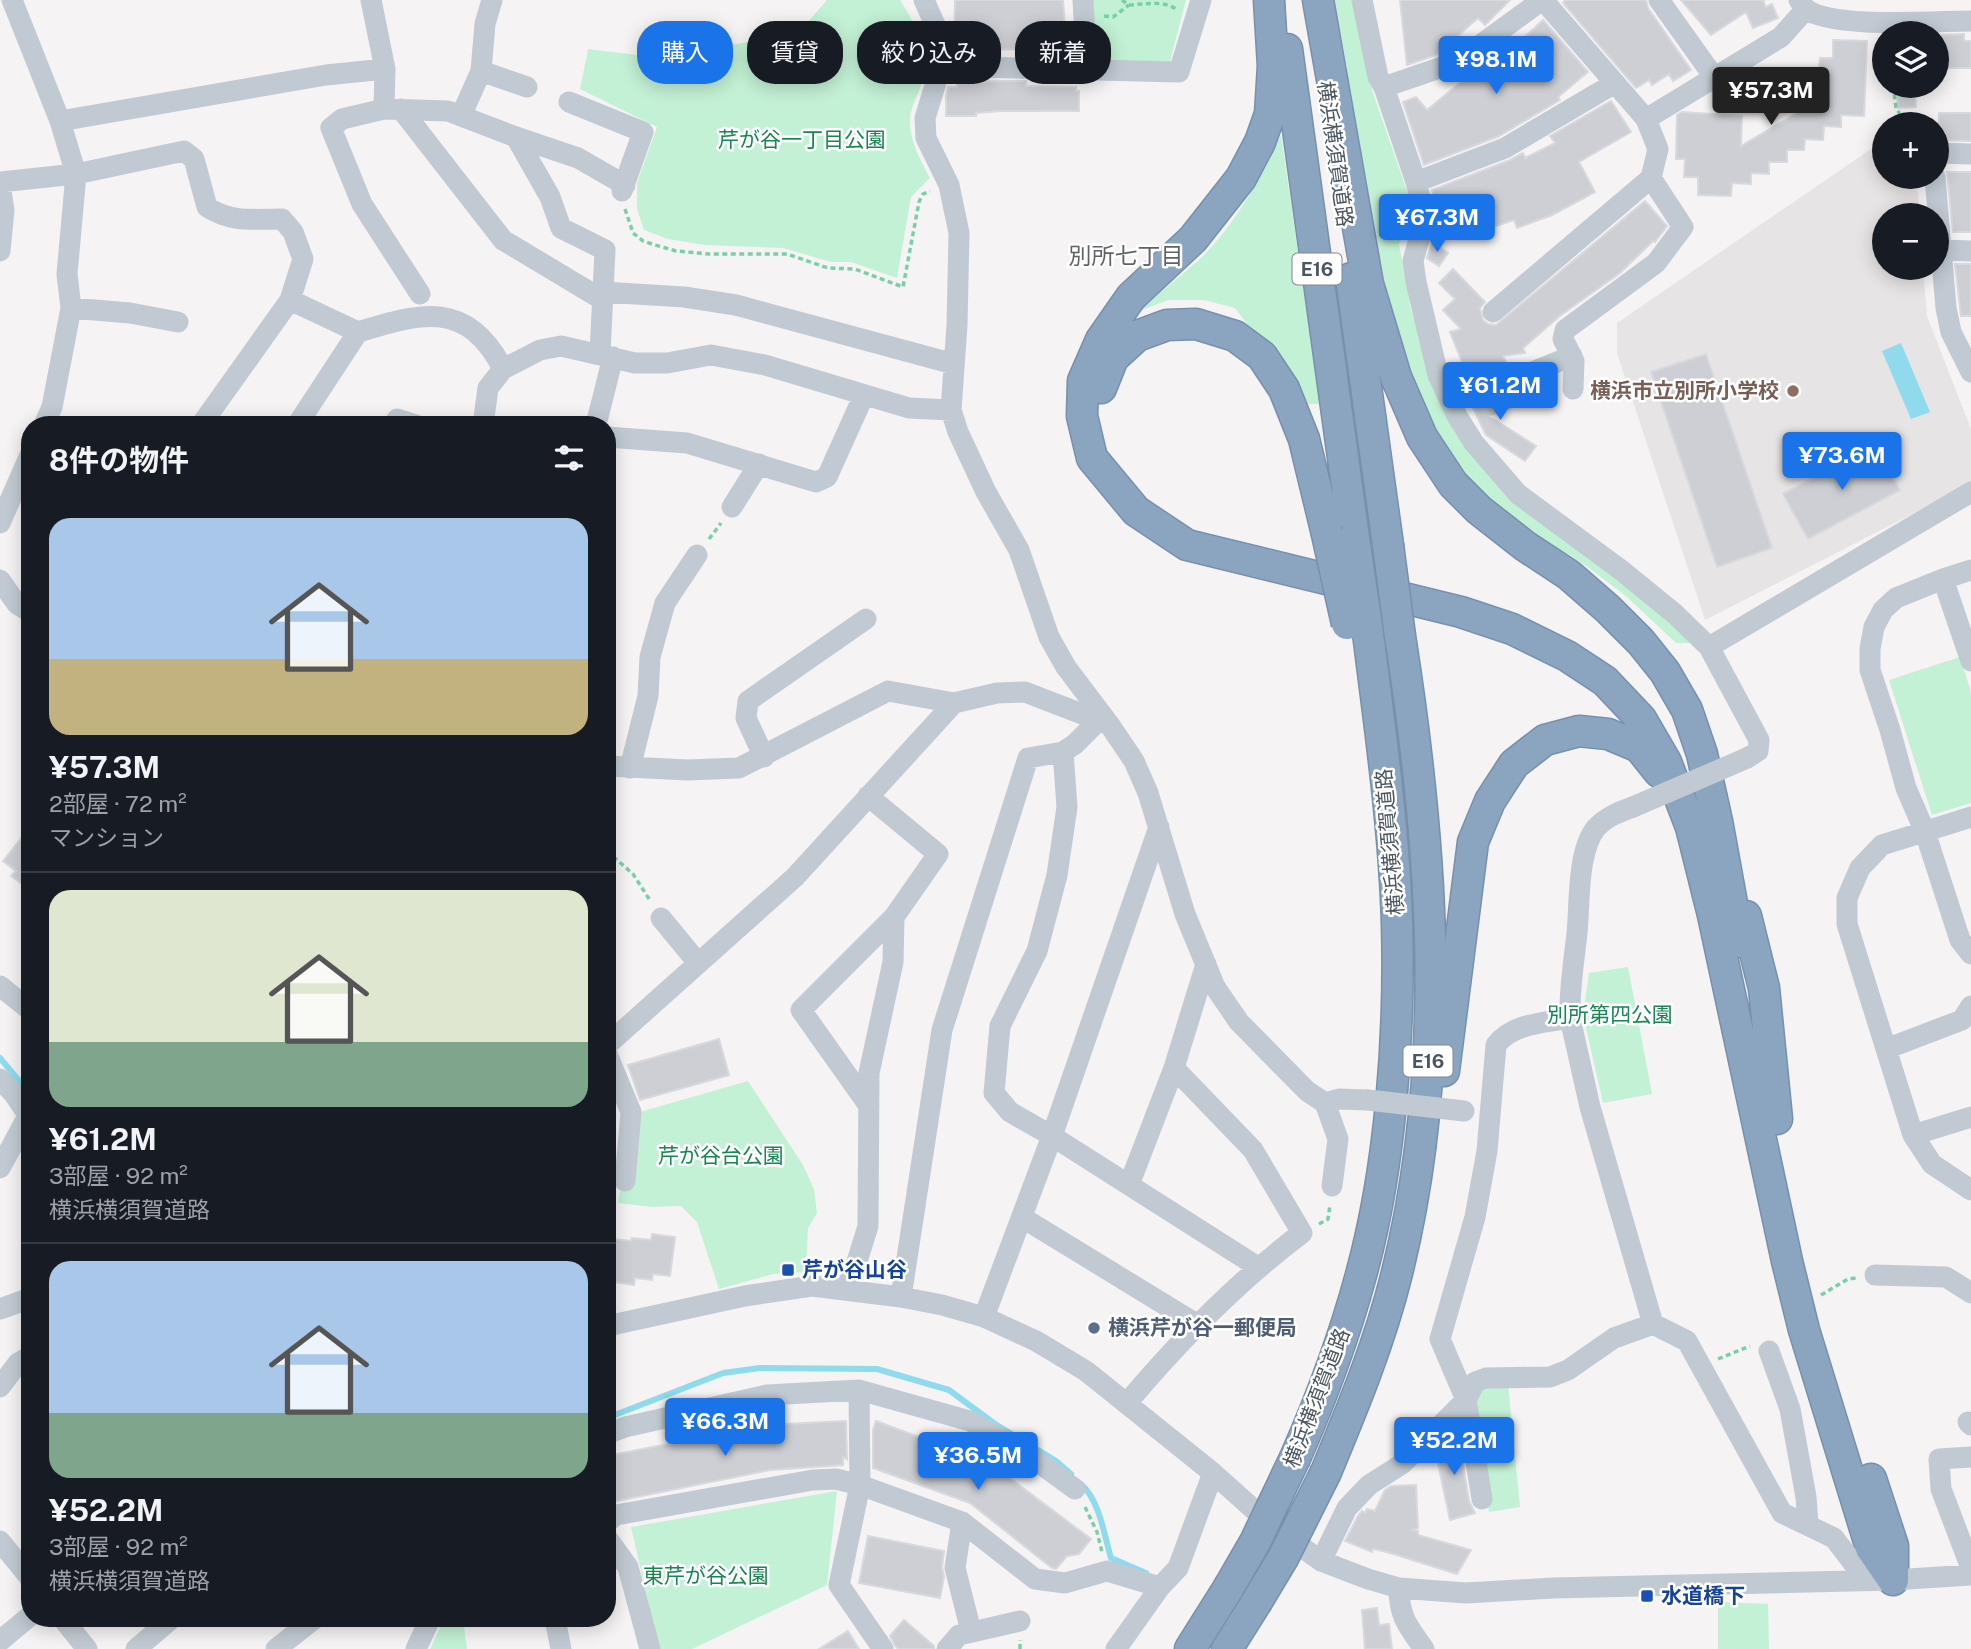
<!DOCTYPE html>
<html lang="ja">
<head>
<meta charset="utf-8">
<style>
	:root { --surface:#171b24; --page:#242831; --text:#f1f3f6; --muted:#9ea1a6; --line:#363941; --accent:#1a73e8 }
	body { margin:0; font-family:"Public Sans","Noto Sans JP",sans-serif; background:var(--page); color:var(--text); height:100vh; display:flex; flex-direction:column; font-size:26px; white-space:nowrap }
	* { box-sizing:border-box; margin:0 }
	p { font-size:23px; color:var(--muted) }
	.icon { flex:none; width:38px; height:38px; fill:none; stroke:currentColor; stroke-width:2; stroke-linecap:round; stroke-linejoin:round }
	.map { position:relative; flex:1; overflow:hidden }
	.drawer { position:absolute; left:21px; top:416px; width:595px; height:1211px; display:flex; flex-direction:column; background:var(--surface); border-radius:28px; box-shadow:0 4px 18px #0003 }
	.drawer>* { flex:none }
	.banner { position:absolute; left:637px; top:21px; width:665px; height:63px; display:flex; gap:14px }
	.tools { position:absolute; left:1872px; top:21px; display:grid; gap:14px }
	.tools a { display:grid; place-items:center; width:77px; height:77px; border-radius:50%; background:var(--surface); box-shadow:0 4px 18px #0003; font-size:35px }
	.price { position:absolute; translate:-50% -60px; padding:0 16px; border-radius:7px; background:var(--accent); color:#fff; font-size:23px; line-height:46px; filter:drop-shadow(0 2px 4px #0008) }
	.price::after { content:''; position:absolute; left:50%; top:42px; width:21px; height:16px; margin-left:-10px; background:inherit; clip-path:polygon(0 0,100% 0,50% 100%) }
	.price.active { background:#222; color:#fff }
	ul { padding:0; list-style:none }
	li { display:grid; align-content:center; gap:14px; height:371px; padding:0 28px }
	li+li { border-top:2px solid var(--line) }
	li span { display:grid; place-items:center; height:217px; border-radius:21px; color:#555 }
	li>.icon { margin-inline-start:auto }
	span .icon { width:126px; height:126px; fill:#fffc; stroke-width:1 }
	li b { font-size:30px }
	h2 { display:flex; justify-content:space-between; align-items:center; height:84px; padding:0 28px; font-size:30px }
	.chip { padding:0 24px; border-radius:28px; background:var(--surface); box-shadow:0 4px 18px #0003; font-size:24px; line-height:63px }
	.chip.active { background:var(--accent); color:#fff }
	.map>svg:first-child { display:block }
	.education { fill:#e6e4e5 }
	.green { fill:#c3f1d5 }
	.water { fill:#90daee }
	.lines { fill:none; stroke-linecap:round; stroke-linejoin:round }
	.stream { stroke:#90daee; stroke-width:6 }
	.building { fill:#cdcfd5; stroke:#d7d9de; stroke-width:2 }
	.highway-casing { stroke:#7690ad; stroke-width:33 }
	.path { stroke:#7ad0a6; stroke-width:3.5; stroke-dasharray:5 3.5; stroke-linecap:butt }
	.minor { stroke:#c1cad2; stroke-width:21 }
	.highway { stroke:#8ba5c1; stroke-width:30 }
	.highway-bridge-casing { stroke:#7690ad; stroke-width:33; stroke-linecap:butt }
	.minor-bridge { stroke:#c1cad2; stroke-width:21 }
	.highway-bridge { stroke:#8ba5c1; stroke-width:30 }
	.education-dot { fill:#8d6e63; stroke:#fff; stroke-width:2.5 }
	.transit-dot { fill:#1a4fb4; stroke:#fff; stroke-width:2.5 }
	.service-dot { fill:#5c6f8a; stroke:#fff; stroke-width:2.5 }
	.labels { text-anchor:middle; stroke-width:5; stroke-linejoin:round; paint-order:stroke }
	.shield { fill:#fff; stroke:#808990; stroke-width:2 }
	.shield-label { font-size:19px; font-weight:bold; fill:#4a5661 }
	.park-label { font-size:21px; fill:#17864f; stroke:#fff }
	.street-label { font-size:21px; fill:#4a5661; stroke:#fff }
	.education-label { font-size:21px; font-weight:bold; fill:#785e54; stroke:#fff; text-anchor:end }
	.transit-label { font-size:21px; font-weight:bold; fill:#164399; stroke:#fff; text-anchor:start }
	.service-label { font-size:21px; font-weight:bold; fill:#4e5e75; stroke:#fff; text-anchor:start }
	.neighbourhood-label { font-size:23px; fill:#5f6368; stroke:#fff }
</style>
</head>
<body>
<div class="map">
<svg width="1971" height="1649" viewBox="0 0 1971 1649">
	<rect width="100%" height="100%" fill="#f5f3f3"/>
	<path class="education" d="M1874 147 1885 158V177H1903L1918 192 1919 215H1885V268H1923L1927 316 1971 429V484L1705 620 1617 353V323Z"/>
	<path class="green" d="M827 0H900C917 26 929 50 922 81 919 93 912 105 910 117 908 138 921 161 930 178L911 197 897 278 851 262H831L783 248 705 245 668 239 644 230 637 209V183L657 127 580 89 588 49 637 55 671 56 743 43 805 25Z
		M1093 0H1186L1170 61H1097Z
		M1334 0H1354L1372 90 1414 211 1399 244 1411 310 1438 390 1463 440 1692 643H1676L1627 597 1585 565 1566 553 1547 551 1481 501 1438 445 1390 323 1349 104 1347 67Z
		M1281 135 1320 404H1307L1235 308 1204 300H1168L1139 311C1159 293 1181 276 1201 258 1235 225 1261 177 1281 135Z
		M1960 657 1971 692V803L1932 815 1889 680Z
		M1628 967 1652 1094 1603 1103 1583 1015 1589 973Z
		M748 1081 803 1165 814 1189 817 1213 808 1228 806 1272 773 1274 719 1289 697 1222 681 1206 652 1207 618 1203 633 1114Z
		M1508 1384 1520 1507 1489 1512 1472 1400 1480 1387Z
		M837 1491 827 1585 692 1649H659L631 1527Z
		M1718 1602 1768 1604 1769 1649H1718Z
		M444 1619H463L467 1649H430Z"/>
	<path class="water" d="M1901 343 1930 412 1911 419 1882 351Z"/>
	<g class="lines">
		<path class="stream" d="M0 1058 25 1088 30 1098
			M607 1418 723 1373 760 1368 877 1369 949 1390 995 1424 1056 1461 1071 1474
			M1081 1484C1100 1501 1104 1535 1111 1558L1146 1573"/>
	</g>
	<path class="building" d="M955 0H1063L1067 54H1040V49L954 50Z
		M1400 0H1510L1485 25 1478 18 1436 55 1407 65Z
		M1565 0H1646L1648 8 1691 70 1673 81 1669 74 1652 85 1649 80 1636 88 1563 3Z
		M1681 0H1765L1763 1 1766 7 1772 4 1778 18 1753 28 1746 12 1711 35Z
		M1543 20 1588 72 1558 97 1560 100 1499 136 1424 165 1403 102 1416 97 1427 110 1462 81 1493 61 1514 43 1516 45Z
		M1964 34V41H1971V68H1937V35Z
		M1833 40 1867 41 1864 116 1841 115V127L1824 126 1823 140 1805 139 1804 150H1787V162H1769V174L1751 173V184L1732 183 1731 196 1698 195V177H1684L1685 159H1676L1677 115 1682 112 1742 116 1741 146 1814 103 1820 58H1833Z
		M1007 81H1026V86L1076 87V91H1079V111H1000L976 113V116H946V96L948 87H957V82Z
		M1897 86H1915L1916 107 1898 108Z
		M1611 101 1631 132 1579 162 1595 192 1552 215 1517 228 1514 220 1478 232 1468 204 1438 212 1432 190 1510 160 1523 153 1525 158 1555 143 1550 136Z
		M1939 113H1971V141L1939 140Z
		M1947 172H1971V232H1953Z
		M1645 201 1667 226 1655 242 1653 241 1620 273 1561 315 1523 348 1525 353 1503 356 1507 364 1492 369 1462 362 1450 332 1461 329 1443 310 1455 299 1439 283 1453 269 1485 302 1480 308 1483 320 1488 324 1496 325Z
		M1432 242 1448 253 1439 266 1427 258Z
		M1955 264H1971V316H1961Z
		M1706 354 1772 548 1717 567 1651 372Z
		M1517 388 1519 393 1510 396 1514 406 1489 416 1536 446 1525 461 1486 435 1468 398 1477 393 1496 395Z
		M1875 444 1900 490 1808 539 1783 494Z
		M30 827V890L11 876 16 871 3 861Z
		M719 1039 729 1075 640 1100 628 1065Z
		M652 1234 675 1237 670 1276 653 1274 652 1280 635 1278 634 1285 607 1281V1243H614L615 1239 631 1241 632 1238 651 1240Z
		M846 1421 847 1459 843 1457V1465L770 1470 607 1503V1456L764 1425Z
		M876 1421 991 1464 1091 1539 1079 1554 1067 1556 1056 1569 1052 1568 970 1503 873 1468V1430Z
		M1457 1427 1469 1501 1475 1513 1450 1520 1435 1449Z
		M1416 1485 1418 1528 1413 1530 1418 1531V1535L1471 1550 1457 1574 1387 1552 1373 1549 1372 1552 1345 1541 1358 1516 1362 1511 1365 1513 1367 1509 1375 1511 1385 1490 1391 1486Z
		M868 1536 944 1551 942 1567 944 1577 940 1598 859 1583Z
		M1377 1608 1379 1625 1389 1624 1392 1649H1365L1362 1610Z
		M904 1620 934 1646V1649H899L895 1646 890 1636Z
		M848 1631 859 1649H819Z"/>
	<g class="lines">
		<defs>
			<path id="highway" d="M1269 0 1273 66 1270 114 1260 142 1241 178 1193 239 1131 297 1101 340 1083 381 1082 416 1092 458 1136 511 1187 545 1461 612 1512 629 1567 656 1605 681 1641 719 1666 762 1691 827 1713 915 1787 1261 1804 1330 1871 1548 1893 1580
				M1318 0 1368 284 1396 377 1422 437 1453 484 1479 510 1525 546 1569 575 1608 609 1641 642 1665 672 1687 710 1702 754 1717 821 1739 942
				M1287 49 1354 538
				M1351 278 1388 545
				M1101 388 1113 358 1137 336 1167 325 1196 324 1235 336 1262 356 1284 389 1304 439 1326 530
				M1746 916 1764 988 1777 1119
				M1444 1071 1473 842 1490 801 1514 764 1545 740 1579 731 1608 734 1639 747 1659 772
				M1295 1458C1321 1399 1344 1338 1361 1275 1391 1166 1400 1035 1397 923 1394 826 1380 729 1368 633
				M1326 1472C1353 1407 1380 1342 1397 1273 1449 1064 1433 846 1400 636
				M1871 1479 1893 1546V1580
				M1190 1649 1229 1587
				M1227 1649 1256 1603"/>
		</defs>
		<use href="#highway" class="highway-casing"/>
		<path class="path" d="M1122 0 1129 5C1147 4 1163 0 1178 10
			M1104 16 1113 17 1129 5
			M1893 86 1896 107 1905 124
			M625 209 633 233 643 241 655 245 676 251 709 254H787L828 268 855 269 903 287 919 202 923 194 930 191
			M709 539 721 523
			M607 851 633 874 651 902
			M1319 1224 1328 1219 1330 1205
			M1821 1295 1848 1279 1856 1278
			M1718 1359 1750 1346
			M1085 1507 1097 1532 1102 1552
			M1020 1649V1640"/>
		<path class="minor" d="M12 0 60 121 76 174 67 274 71 308 52 407 44 425
			M371 0 385 69 384 109
			M924 0 936 27 941 66 925 118 926 138 949 185 959 233 957 325 951 410 958 432 986 492 1019 550 1049 637 1066 667 1109 724 1134 761 1148 793 1185 914 1215 987 1239 1022 1307 1091 1325 1103 1338 1139 1332 1186
			M1083 0 1087 70
			M1362 0 1378 77 1384 87
			M1542 0 1457 62 1384 87 1416 182 1425 217 1413 261 1416 282 1438 375 1457 416 1474 443 1518 494 1621 570 1675 614 1709 647 1759 740 1758 751 1747 758
			M1659 0 1714 77
			M1799 0C1801 3 1803 6 1806 9 1832 29 1935 21 1971 21
			M941 66 1179 72 1201 0
			M481 71 527 87
			M569 102 643 132 622 191
			M401 109 503 240 603 300
			M461 116 481 71 485 24 492 0
			M1646 119 1781 37 1806 9
			M60 121 326 75 385 69
			M516 137 578 158 625 185
			M1937 153 1971 154
			M1935 177 1946 308 1951 332 1971 372
			M0 182 76 174 184 151 194 159 207 207C232 223 253 219 282 219L293 232 303 259 290 300
			M1416 182 1505 148 1615 83
			M0 184 4 210 0 251
			M1941 250 1971 251
			M603 292 684 297 736 305 954 364
			M420 294 362 204 331 128 342 119 384 109 448 111 516 137 550 197 561 228 605 250 600 354
			M71 308 130 313 178 322
			M1493 312 1651 178 1658 149 1646 119 1543 0
			M1438 375 1493 382 1516 375H1525L1572 356
			M1573 389 1574 361 1563 339 1565 330 1656 263 1683 227 1651 178
			M397 419 416 425
			M201 425 290 300 358 332
			M297 425 358 332C421 313 467 299 503 369
			M483 425 488 388 503 369 540 350 561 346 635 363H667L711 355 765 365 909 408 951 410
			M596 425 613 357
			M607 437 687 443 816 482 827 477 864 395
			M732 507 759 464
			M0 523 30 455
			M1971 570 1943 579 1896 598 1883 610 1874 627 1870 649V670L1890 730 1906 788 1925 832 1960 940 1971 954
			M1943 579 1971 661
			M0 580 17 604 30 612
			M1709 647 1971 492
			M1063 752 1067 807 1057 875 1037 951 1000 1026 994 1093 1010 1112 1052 1136 1258 1267
			M764 757 746 718 748 701 866 619
			M607 766 688 770 739 768 888 691 954 703 997 693 1025 692 1082 714 1103 716
			M630 768 648 696 650 657 665 603 697 555
			M868 796 938 854 894 917 801 1010 869 1106
			M1971 817 1882 845 1860 868 1847 898V924L1913 1135 1932 1164 1971 1190
			M661 918 698 963
			M0 986 30 1010
			M1570 1018C1569 990 1574 961 1577 933 1580 904 1577 851 1596 828 1606 817 1619 812 1633 807
			M607 1045 795 877 954 703
			M1886 1049 1962 1020 1971 1006
			M607 1054 631 1112 625 1181
			M0 1079 14 1094 30 1118
			M1325 1103 1339 1099 1368 1100
			M1913 1135 1971 1117
			M0 1168 28 1116
			M1129 1185 1174 1068 1206 964
			M1023 1218 1198 1325
			M1875 1275 1946 1277 1971 1293
			M845 1290 855 1268 868 1226 869 1073 893 962 894 917
			M901 1297 942 1030 1028 758 1063 752 1075 744 1103 716
			M0 1309 28 1299 30 1295
			M984 1317 1052 1136 1159 827
			M607 1326 745 1296 812 1286 901 1297 942 1305 984 1317 1036 1341 1086 1371 1213 1473 1271 1525 1321 1561 1368 1579 1399 1588 1466 1593 1554 1588 1893 1580 1971 1575
			M1769 1351 1790 1409 1806 1497 1808 1525
			M0 1387 18 1363 30 1356
			M859 1390 860 1485 839 1585 883 1649
			M1127 1403C1180 1340 1237 1282 1302 1233L1253 1150 1174 1068
			M1968 1422 1971 1425
			M607 1434 625 1427 767 1395 859 1390 970 1421 1027 1454 1075 1489
			M1971 1457 1939 1459 1941 1489 1971 1568
			M1482 1499 1466 1400 1440 1339 1475 1217 1487 1151 1496 1045C1512 1023 1545 1023 1570 1018L1590 1107 1653 1324 1687 1341 1782 1513 1834 1538 1866 1580
			M607 1522 616 1515 813 1480 836 1479 860 1485 962 1522 1035 1579 1065 1583 1107 1571 1160 1587 1178 1568 1213 1473
			M962 1522 955 1568 971 1631
			M607 1538 628 1567 650 1649
			M0 1541 30 1578
			M1321 1561 1347 1508 1369 1485 1402 1464 1466 1400 1475 1382 1486 1378 1550 1377 1568 1370 1614 1338 1653 1324
			M1399 1588C1399 1617 1408 1626 1424 1649
			M63 1619 87 1649
			M555 1619 561 1649
			M0 1641 30 1616
			M136 1649 171 1619
			M276 1649 314 1619
			M416 1649 430 1619
			M947 1649 959 1635 1020 1621
			M1116 1649 1160 1587"/>
		<use href="#highway" class="highway"/>
		<defs>
			<path id="highway-bridge" d="M1326 530 1347 624
				M1354 538 1368 633
				M1388 545 1400 636
				M1229 1587 1255 1542 1295 1458
				M1256 1603 1283 1558 1326 1472"/>
		</defs>
		<use href="#highway-bridge" class="highway-bridge-casing"/>
		<path class="minor-bridge" d="M1633 807 1747 758
			M1368 1100 1464 1111"/>
		<use href="#highway-bridge" class="highway-bridge"/>
	</g>
	<circle class="education-dot" cx="1793" cy="391" r="7"/>
	<g class="transit-dot">
		<rect x="781" y="1263" width="14" height="14" rx="3.5"/>
		<rect x="1640" y="1589" width="14" height="14" rx="3.5"/>
	</g>
	<circle class="service-dot" cx="1094" cy="1328" r="7"/>
	<g class="labels">
		<g class="shield">
			<rect x="1292.5" y="253.5" width="49" height="31" rx="5"/>
			<rect x="1403.5" y="1045.5" width="49" height="31" rx="5"/>
		</g>
		<g class="shield-label">
			<text x="1317" y="276">E16</text>
			<text x="1428" y="1068">E16</text>
		</g>
		<g class="park-label">
			<text x="802" y="147">芹が谷一丁目公園</text>
			<text x="1610" y="1022">別所第四公園</text>
			<text x="721" y="1163">芹が谷台公園</text>
			<text x="706" y="1583">東芹が谷公園</text>
		</g>
		<g class="street-label">
			<text transform="translate(1335 154) rotate(82)" y="7">横浜横須賀道路</text>
			<text transform="translate(1390 842) rotate(-95)" y="7">横浜横須賀道路</text>
			<text transform="translate(1317 1398) rotate(-69)" y="7">横浜横須賀道路</text>
		</g>
		<g class="education-label">
			<text x="1779" y="398">横浜市立別所小学校</text>
		</g>
		<g class="transit-label">
			<text x="802" y="1277">芹が谷山谷</text>
			<text x="1661" y="1603">水道橋下</text>
		</g>
		<g class="service-label">
			<text x="1108" y="1335">横浜芹が谷一郵便局</text>
		</g>
		<g class="neighbourhood-label">
			<text x="1126" y="264">別所七丁目</text>
		</g>
	</g>
</svg>
<div class="tools">
<a><svg class="icon" aria-label="layers" viewBox="0 0 24 24"><path d="M12 4l9 5-9 5-9-5zM3 14l9 5 9-5"/></svg></a>
<a>+</a>
<a>−</a>
</div>
<b class="price" style="left:1496px;top:96px">¥98.1M</b>
<b class="price active" style="left:1771px;top:127px">¥57.3M</b>
<b class="price" style="left:1437px;top:254px">¥67.3M</b>
<b class="price" style="left:1500px;top:422px">¥61.2M</b>
<b class="price" style="left:1842px;top:492px">¥73.6M</b>
<b class="price" style="left:725px;top:1458px">¥66.3M</b>
<b class="price" style="left:1454px;top:1477px">¥52.2M</b>
<b class="price" style="left:978px;top:1492px">¥36.5M</b>
<div class="banner">
<a class="chip active">購入</a>
<a class="chip">賃貸</a>
<a class="chip">絞り込み</a>
<a class="chip">新着</a>
</div>
<section class="drawer">
<h2>8件の物件<svg class="icon" aria-label="filters" viewBox="0 0 24 24"><path d="M4 7h16M4 17h16"/><circle cx="9" cy="7" r="2"/><circle cx="15" cy="17" r="2"/></svg></h2>
<ul>
<li><span style="background:linear-gradient(#a9c7e8 65%,#c2b280 0)"><svg class="icon" aria-label="home" viewBox="0 0 24 24"><path d="M3 11l9-7 9 7M6 9v11h12V9"/></svg></span><div><b>¥57.3M</b><p>2部屋 · 72 m²</p><p>マンション</p></div></li>
<li><span style="background:linear-gradient(#dfe7d0 70%,#7fa58c 0)"><svg class="icon" aria-label="home" viewBox="0 0 24 24"><path d="M3 11l9-7 9 7M6 9v11h12V9"/></svg></span><div><b>¥61.2M</b><p>3部屋 · 92 m²</p><p>横浜横須賀道路</p></div></li>
<li><span style="background:linear-gradient(#a9c7e8 70%,#7fa58c 0)"><svg class="icon" aria-label="home" viewBox="0 0 24 24"><path d="M3 11l9-7 9 7M6 9v11h12V9"/></svg></span><div><b>¥52.2M</b><p>3部屋 · 92 m²</p><p>横浜横須賀道路</p></div></li>
</ul>
</section>
</div>
</body>
</html>
